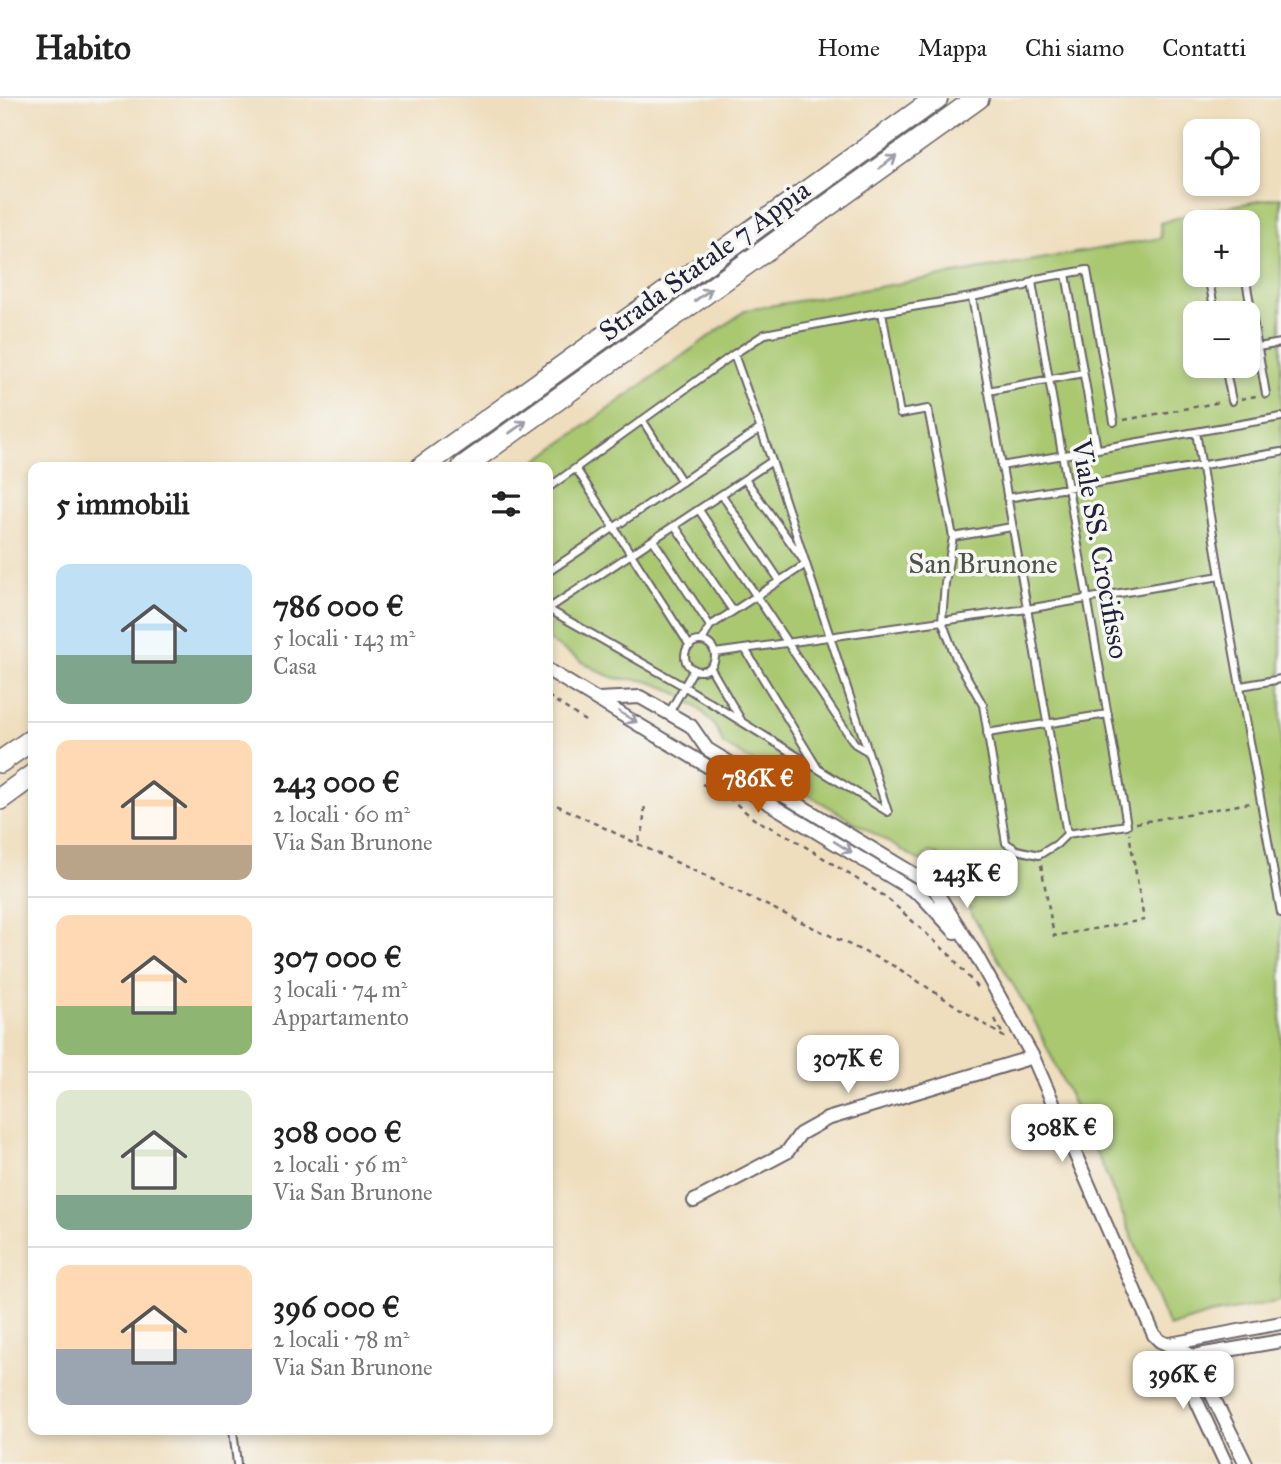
<!DOCTYPE html>
<html lang="it">
<head>
<meta charset="utf-8">
<style>
	:root { --surface:#fff; --page:#f2f2f2; --text:#222; --muted:#767676; --line:#e0e0e0; --accent:#b45309 }
	body { margin:0; font-family:"IM FELL Great Primer",serif; background:var(--page); color:var(--text); height:100vh; display:flex; flex-direction:column; font-size:26px; white-space:nowrap }
	* { box-sizing:border-box; margin:0 }
	p { font-size:23px; color:var(--muted) }
	.icon { flex:none; width:38px; height:38px; fill:none; stroke:currentColor; stroke-width:2; stroke-linecap:round; stroke-linejoin:round }
	.map { position:relative; flex:1; overflow:hidden }
	.panel { position:absolute; left:28px; top:364px; width:525px; height:973px; display:flex; flex-direction:column; background:var(--surface); border-radius:14px; box-shadow:0 4px 10px #0003 }
	.panel>* { flex:none }
	.fabs { position:absolute; left:1183px; top:21px; display:grid; gap:14px }
	.fabs a { display:grid; place-items:center; width:77px; height:77px; border-radius:14px; background:var(--surface); box-shadow:0 4px 10px #0003; font-size:35px }
	.price { position:absolute; translate:-50% -60px; padding:0 16px; border-radius:14px; background:#fff; color:#222; font-size:23px; line-height:46px; filter:drop-shadow(0 2px 4px #0008) }
	.price::after { content:''; position:absolute; left:50%; top:42px; width:21px; height:16px; margin-left:-10px; background:inherit; clip-path:polygon(0 0,100% 0,50% 100%) }
	.price.on { background:var(--accent); color:#fff }
	ul { padding:0; list-style:none }
	li { display:flex; align-items:center; gap:21px; height:175px; padding:0 28px }
	li+li { border-top:2px solid var(--line) }
	li span { display:grid; place-items:center; flex:none; width:196px; height:140px; border-radius:14px; color:#555 }
	li>.icon { margin-inline-start:auto }
	span .icon { width:84px; height:84px; fill:#fffc; stroke-width:1 }
	li b { font-size:30px }
	h2 { display:flex; justify-content:space-between; align-items:center; height:84px; padding:0 28px; font-size:30px }
	header { display:flex; align-items:center; gap:42px; box-sizing:border-box; height:98px; padding:0 35px; background:var(--surface); border-bottom:2px solid var(--line) }
	header strong { font-size:33px }
	nav { display:flex; gap:38px; margin-inline-start:auto; font-size:24px }
	.map>svg:first-child { display:block }
	.green { fill:#a9c870; stroke:#667556; stroke-width:2; fill-rule:evenodd }
	.lines { fill:none; stroke-linecap:round; stroke-linejoin:round }
	.lane-casing { stroke:#6a6468; stroke-width:10 }
	.street-casing { stroke:#6a6468; stroke-width:16 }
	.highway-casing { stroke:#6a6468; stroke-width:24 }
	.path { stroke:#6a6468; stroke-width:2.5; stroke-dasharray:5 5; stroke-linecap:butt }
	.lane { stroke:#fff; stroke-width:6 }
	.street { stroke:#fff; stroke-width:12 }
	.highway { stroke:#fff; stroke-width:21 }
	.oneway { stroke:#9c9ca7 }
	.labels { text-anchor:middle; stroke-width:7; stroke-linejoin:round; paint-order:stroke }
	.street-label { font-size:28px; fill:#22223b; stroke:#f6f6f2 }
	.park-label { font-size:28px; fill:#4a544b; stroke:#f6f6f2 }
</style>
</head>
<body>
<header>
<strong>Habito</strong>
<nav><a>Home</a><a>Mappa</a><a>Chi siamo</a><a>Contatti</a></nav>
</header>
<div class="map">
<svg width="1281" height="1366" viewBox="0 0 1281 1366">
	<rect width="100%" height="100%" fill="#f6f6f2"/>
	<filter id="ink" filterUnits="userSpaceOnUse"><feTurbulence type="fractalNoise" baseFrequency=".0143" numOctaves="2"/><feDisplacementMap in="SourceGraphic" scale="14" xChannelSelector="R" yChannelSelector="G"/><feConvolveMatrix kernelMatrix="1 2 1 2 8 2 1 2 1" color-interpolation-filters="sRGB"/></filter>
	<filter id="wash" filterUnits="userSpaceOnUse"><feTurbulence type="fractalNoise" baseFrequency=".00686" numOctaves="4" result="noise"/><feDisplacementMap in="SourceGraphic" scale="28" xChannelSelector="R" yChannelSelector="G"/><feGaussianBlur stdDeviation="1.57" result="paint"/><feColorMatrix in="noise" values="0 0 0 0 0 0 0 0 0 0 0 0 0 0 0 0 0 1.4 0 .05"/><feComposite in="paint" operator="in"/></filter>
	<g filter="url(#wash)">
		<rect width="100%" height="100%" fill="#efdebd"/>
		<path class="green" d="M1281 99V1203L1210 1216 1169 1229 1104 1071 1036 926 937 756 929 754 920 763 723 646C714 615 677 591 646 583 635 580 620 583 609 578 588 569 568 554 548 542V369H528L746 212 1161 140 1160 125 1198 114ZM1195 124H1248V177H1195ZM1195 215H1248V268H1195Z"/>
	</g>
	<g filter="url(#ink)">
		<g class="lines">
			<defs>
				<path id="lane" d="M1066 176 1097 351
					M1208 177 1215 215
					M1245 177 1266 296
					M1032 184 1127 727 1067 736
					M972 199 1067 736 1057 746 1039 757 1017 752 1006 745 983 607 956 560 942 523 945 485 953 439 928 311 900 316 882 214Z
					M972 199 1025 188 1036 181 1087 172 1114 324
					M1258 249 1281 245
					M734 256 772 363 888 714
					M1225 268 1232 303
					M988 293 1083 275
					M643 323 682 384
					M1196 334 1220 478 1281 815
					M1001 368 1281 319
					M577 372 690 548
					M548 390 734 256 765 236 882 214
					M722 397 780 483
					M1007 400 1281 354
					M699 412 855 646 867 653
					M675 428 733 513
					M953 439 1012 429
					M653 442 710 528
					M548 474 760 331
					M548 511 685 589 888 714
					M548 511 772 363
					M702 543 710 528 806 466 745 381
					M685 558a15 15 0 1 1 30 0a15 15 0 1 1-30 0Z
					M745 551 817 669
					M715 555 1027 511 1220 478
					M710 569 741 622
					M1241 588 1281 581
					M669 615 694 571
					M987 635 1108 616
					M233 1332 237 1366"/>
				<path id="street" d="M548 572 921 797 955 834
					M598 601 640 599 691 628 707 651 932 787 975 855 1033 959 1154 1237 1160 1243 1193 1258
					M694 1103 787 1054 800 1036 827 1021 1033 959
					M1170 1246 1226 1366
					M1170 1246 1281 1225
					M1193 1258 1246 1366
					M1193 1258 1281 1243"/>
				<path id="highway" d="M422 369 937 0
					M463 369 978 0
					M0 664 33 641
					M0 701 33 677"/>
			</defs>
			<use href="#lane" class="lane-casing"/>
			<use href="#street" class="street-casing"/>
			<use href="#highway" class="highway-casing"/>
			<path class="path" d="M1241 301 1256 298
				M1124 322 1221 304
				M548 598 585 623
				M702 686 728 699 754 721 790 739 887 800 951 858 980 893
				M548 703 896 869 1007 941
				M1136 725 1250 705
				M638 743 643 731 645 705
				M1041 767 1054 838 1144 822 1129 735
				M995 921 1003 937"/>
			<use href="#lane" class="lane"/>
			<use href="#street" class="street"/>
			<use href="#highway" class="highway"/>
		</g>
		<defs><path id="oneway-shaft" d="M-6 0H5M1.5-3L5.5 0L1.5 3" fill="none" stroke-width="1.6" stroke-linecap="round" stroke-linejoin="round" transform="scale(1.75)"/></defs>
		<g class="oneway">
			<use href="#oneway-shaft" transform="translate(888 64) rotate(-36)"/>
			<use href="#oneway-shaft" transform="translate(703 197) rotate(-36)"/>
			<use href="#oneway-shaft" transform="translate(518 329) rotate(-36)"/>
			<use href="#oneway-shaft" transform="translate(628 619) rotate(31)"/>
			<use href="#oneway-shaft" transform="translate(843 749) rotate(32)"/>
		</g>
	</g>
	<g class="labels">
		<g class="street-label">
			<text transform="translate(704 162) rotate(-36)" y="10">Strada Statale 7 Appia</text>
			<text transform="translate(1101 451) rotate(80)" y="10">Viale SS. Crocifisso</text>
		</g>
		<g class="park-label">
			<text x="983" y="475">San Brunone</text>
		</g>
	</g>
</svg>
<div class="fabs">
<a><svg class="icon" aria-label="locate" viewBox="0 0 24 24"><circle cx="12" cy="12" r="6"/><path d="M12 2v4M12 18v4M2 12h4M18 12h4"/></svg></a>
<a>+</a>
<a>−</a>
</div>
<b class="price on" style="left:758px;top:717px">786K €</b>
<b class="price" style="left:967px;top:812px">243K €</b>
<b class="price" style="left:848px;top:997px">307K €</b>
<b class="price" style="left:1062px;top:1066px">308K €</b>
<b class="price" style="left:1183px;top:1313px">396K €</b>
<section class="panel">
<h2>5 immobili<svg class="icon" aria-label="filters" viewBox="0 0 24 24"><path d="M4 7h16M4 17h16"/><circle cx="9" cy="7" r="2"/><circle cx="15" cy="17" r="2"/></svg></h2>
<ul>
<li><span style="background:linear-gradient(#bfe0f5 65%,#7fa58c 0)"><svg class="icon" aria-label="home" viewBox="0 0 24 24"><path d="M3 11l9-7 9 7M6 9v11h12V9"/></svg></span><div><b>786 000 €</b><p>5 locali · 143 m²</p><p>Casa</p></div></li>
<li><span style="background:linear-gradient(#ffd9b3 75%,#b9a48a 0)"><svg class="icon" aria-label="home" viewBox="0 0 24 24"><path d="M3 11l9-7 9 7M6 9v11h12V9"/></svg></span><div><b>243 000 €</b><p>2 locali · 60 m²</p><p>Via San Brunone</p></div></li>
<li><span style="background:linear-gradient(#ffd9b3 65%,#8fb573 0)"><svg class="icon" aria-label="home" viewBox="0 0 24 24"><path d="M3 11l9-7 9 7M6 9v11h12V9"/></svg></span><div><b>307 000 €</b><p>3 locali · 74 m²</p><p>Appartamento</p></div></li>
<li><span style="background:linear-gradient(#dfe7d0 75%,#7fa58c 0)"><svg class="icon" aria-label="home" viewBox="0 0 24 24"><path d="M3 11l9-7 9 7M6 9v11h12V9"/></svg></span><div><b>308 000 €</b><p>2 locali · 56 m²</p><p>Via San Brunone</p></div></li>
<li><span style="background:linear-gradient(#ffd9b3 60%,#9aa5b1 0)"><svg class="icon" aria-label="home" viewBox="0 0 24 24"><path d="M3 11l9-7 9 7M6 9v11h12V9"/></svg></span><div><b>396 000 €</b><p>2 locali · 78 m²</p><p>Via San Brunone</p></div></li>
</ul>
</section>
</div>
</body>
</html>
